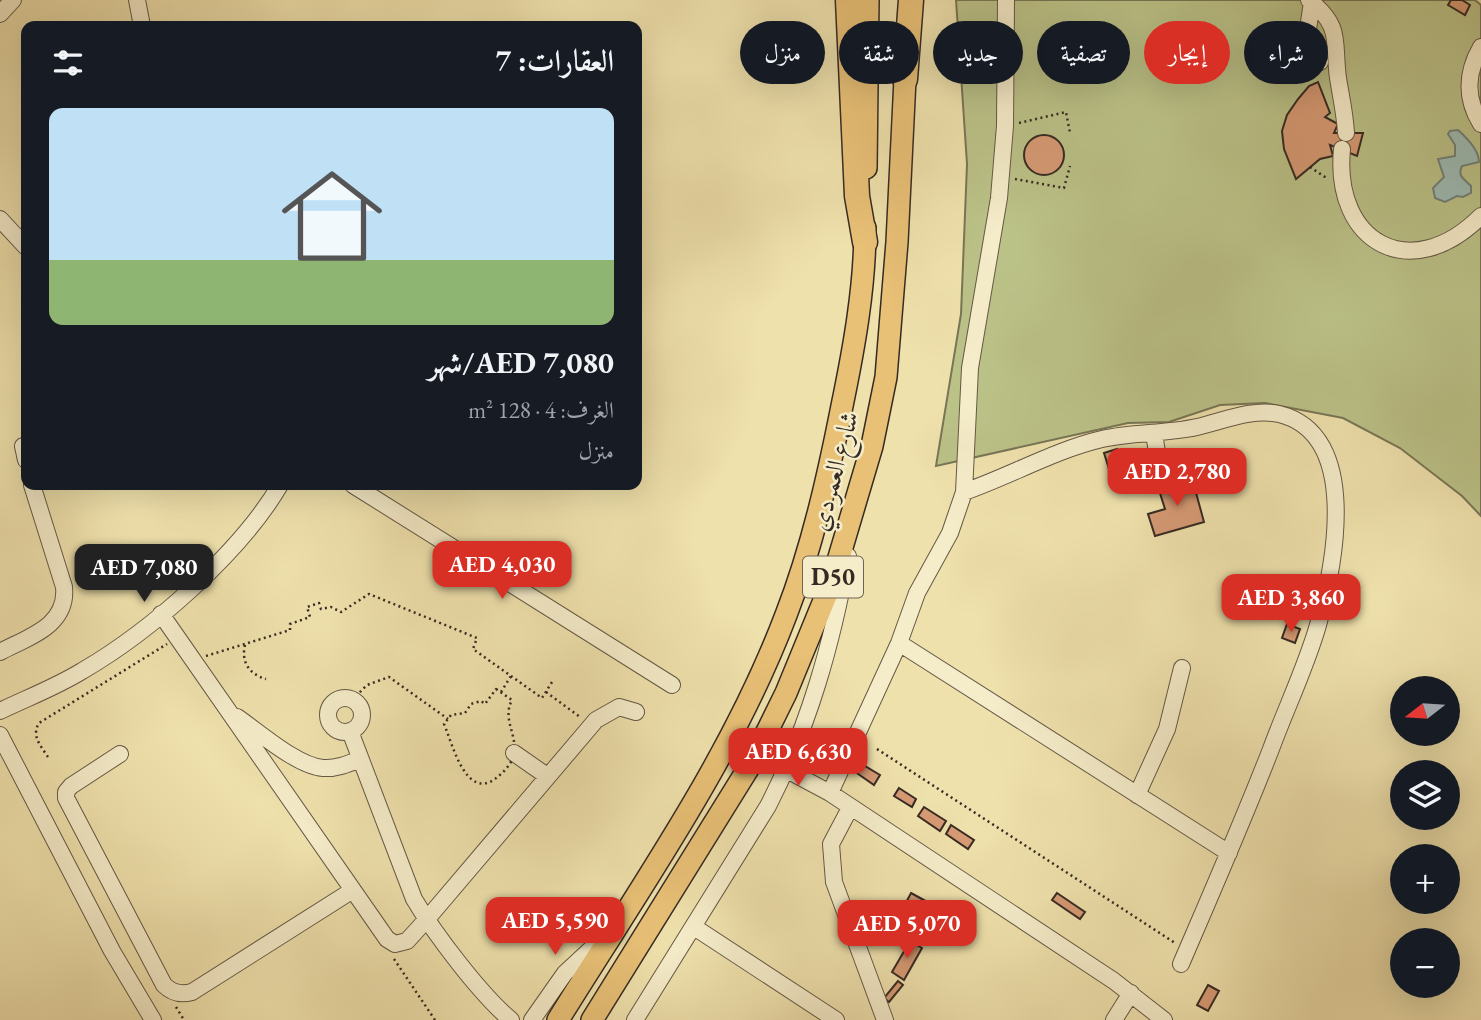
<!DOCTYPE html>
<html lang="ar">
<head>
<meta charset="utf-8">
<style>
	:root { --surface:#171b24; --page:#242831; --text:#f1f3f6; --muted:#9ea1a6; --accent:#d93025 }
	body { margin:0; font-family:"EB Garamond",Amiri,serif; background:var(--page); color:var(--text); direction:rtl; height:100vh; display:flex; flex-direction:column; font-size:26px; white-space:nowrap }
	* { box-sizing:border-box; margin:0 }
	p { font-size:23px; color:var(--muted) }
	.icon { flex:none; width:38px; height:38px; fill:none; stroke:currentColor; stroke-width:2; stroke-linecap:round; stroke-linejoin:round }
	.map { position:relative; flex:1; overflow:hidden; direction:ltr }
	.side { position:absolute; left:21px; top:21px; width:621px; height:469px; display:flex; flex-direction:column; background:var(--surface); border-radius:14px; box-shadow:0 7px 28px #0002; direction:rtl }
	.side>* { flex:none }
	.banner { position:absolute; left:663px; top:21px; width:665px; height:63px; direction:rtl; display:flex; gap:14px }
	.needle { width:46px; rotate:253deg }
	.fabs { position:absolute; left:1390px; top:676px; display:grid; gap:14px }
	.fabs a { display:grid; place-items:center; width:70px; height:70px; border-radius:50%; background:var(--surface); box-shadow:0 7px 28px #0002; font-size:35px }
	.price { position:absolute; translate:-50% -60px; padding:0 16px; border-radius:14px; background:var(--accent); color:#fff; font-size:23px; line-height:46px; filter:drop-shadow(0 2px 4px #0008) }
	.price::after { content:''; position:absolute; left:50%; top:42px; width:21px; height:16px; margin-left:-10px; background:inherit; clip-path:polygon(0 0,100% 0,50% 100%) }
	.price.current { background:#222; color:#fff }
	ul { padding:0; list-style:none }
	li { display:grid; align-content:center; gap:14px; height:371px; padding:0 28px }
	li span { display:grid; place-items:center; height:217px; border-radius:14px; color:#555 }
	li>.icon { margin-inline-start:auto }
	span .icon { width:126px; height:126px; fill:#fffc; stroke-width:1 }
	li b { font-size:30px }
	h2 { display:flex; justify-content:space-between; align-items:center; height:84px; padding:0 28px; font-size:30px }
	.tag { padding:0 24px; border-radius:32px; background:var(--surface); box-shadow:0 7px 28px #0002; font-size:24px; line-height:63px }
	.tag.current { background:var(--accent); color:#fff }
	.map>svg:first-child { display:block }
	.green { fill:#bbc288; stroke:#787656; stroke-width:2 }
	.water { fill:#9dbbb3; stroke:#74817a; stroke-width:2 }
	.building { fill:#d69a74; stroke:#362b24; stroke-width:2 }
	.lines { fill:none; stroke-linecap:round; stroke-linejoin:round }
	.minor-casing { stroke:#645846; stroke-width:18 }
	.major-casing { stroke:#362b24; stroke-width:24 }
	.highway-casing { stroke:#362b24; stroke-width:27 }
	.path { stroke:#362b24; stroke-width:2.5; stroke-dasharray:2 3.5; stroke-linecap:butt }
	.minor { stroke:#f5ecc9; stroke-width:16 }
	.major { stroke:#e8c076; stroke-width:21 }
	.highway { stroke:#e8c076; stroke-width:24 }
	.labels { text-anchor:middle; stroke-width:5; stroke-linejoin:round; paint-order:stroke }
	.shield { fill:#f5ecc9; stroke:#6f6556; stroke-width:2 }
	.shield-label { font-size:24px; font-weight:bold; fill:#362b24 }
	.street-label { font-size:26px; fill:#362b24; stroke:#f5ecc9 }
</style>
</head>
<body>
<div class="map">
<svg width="1481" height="1020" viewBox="0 0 1481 1020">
	<rect width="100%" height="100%" fill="#efe1ac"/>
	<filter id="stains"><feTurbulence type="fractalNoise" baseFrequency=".00286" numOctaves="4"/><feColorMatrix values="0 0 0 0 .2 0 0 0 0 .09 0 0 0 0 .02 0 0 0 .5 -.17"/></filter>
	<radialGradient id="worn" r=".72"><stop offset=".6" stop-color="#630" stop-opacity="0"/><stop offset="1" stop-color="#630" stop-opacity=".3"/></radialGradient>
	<path class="green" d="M956 0H1475L1481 5V516L1462 496 1400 448 1343 418 1265 403 1220 405 1169 422 1128 423 936 466 961 314 967 164Z"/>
	<path class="water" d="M1458 130C1467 138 1479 150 1479 162L1462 166C1457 176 1464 179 1471 186V193L1463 197 1457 196 1445 202 1435 198 1433 188 1444 177 1438 159 1455 156V145L1448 134 1450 131Z"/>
	<path class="building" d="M1451 0H1462L1470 5 1465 15 1448 5Z
		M1318 82 1330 113 1325 117 1338 124 1334 133H1363L1357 156 1330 145 1333 156 1320 159 1296 179 1284 149 1282 131 1287 115 1298 99 1309 86Z
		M1024 155a20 20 0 1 1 40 0a20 20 0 1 1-40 0Z
		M1117 449 1126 478 1113 482 1104 453Z
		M1192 478 1204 522 1155 536 1148 514 1165 509 1158 487Z
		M1287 624 1300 629 1295 643 1282 638Z
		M855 760 880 775 874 785 851 769Z
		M899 788 916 799 912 807 894 796Z
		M924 807 946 821 940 831 918 816Z
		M951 825 974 840 968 849 946 834Z
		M911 893 942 910 935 923 925 917 922 921 902 910Z
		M1057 893 1085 912 1080 919 1052 900Z
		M910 941 922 948 904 980 892 972Z
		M898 981 903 985 889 1002 884 998Z
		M1208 985 1219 991 1208 1011 1197 1005Z"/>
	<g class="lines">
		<defs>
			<path id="minor" d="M137 0 142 26
				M1309 0C1343 27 1333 42 1338 78 1341 97 1345 114 1346 133
				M1312 2 1308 29 1320 62
				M0 14 13 0
				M1481 47C1466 73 1465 98 1481 124
				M1342 149C1333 243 1411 286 1481 216
				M0 219 26 247
				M1154 434 1162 482
				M23 446 26 460
				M353 485 672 685
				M964 492C1010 476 1055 450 1102 439 1133 432 1165 434 1197 427 1223 421 1252 408 1279 414 1362 434 1334 567 1318 625 1306 667 1286 708 1271 749 1243 821 1212 892 1181 964
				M161 614 387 939 395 944 407 941 427 919 596 720 619 707 636 712
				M899 643 1229 853
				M0 652C28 637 68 626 64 587L32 485
				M328 715a17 17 0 1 1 34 0a17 17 0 1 1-34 0Z
				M0 711C27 698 56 687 82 671 151 631 240 553 280 485
				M237 717C259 732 297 766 323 768 336 769 348 764 360 759
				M350 731 414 899C434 933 480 994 511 1020
				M0 735 112 951 153 1020
				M514 753 547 776
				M120 754 71 786 66 792V798L164 985C172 993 181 995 192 992L353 890
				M787 770 830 793 1114 981 1164 1020
				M830 793 899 643 917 593 950 533 964 492 970 368 999 198 1005 126 1006 0
				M1137 795 1167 729 1182 668
				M850 808 831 844 834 882 885 1020
				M694 927 836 1020
				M532 1020 565 973 607 934
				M635 1020 768 806C809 726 832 644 848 556
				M1114 1020 1131 993"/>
			<path id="major" d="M866 168 868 0
				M558 1020C639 889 731 760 786 615 812 548 828 477 842 406 854 348 865 287 865 228
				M592 1020 751 764 786 693 832 581 872 446 886 377 897 242 905 79 903 64"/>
			<path id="highway" d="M848 0 857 196 865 242
				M905 79 911 0"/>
		</defs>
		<use href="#minor" class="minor-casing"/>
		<use href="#major" class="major-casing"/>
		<use href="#highway" class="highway-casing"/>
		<path class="path" d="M1019 123 1066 112 1070 133
			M1310 167 1328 179
			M1015 179 1064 188 1070 166
			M245 645C241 662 249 674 266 679
			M206 656 290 630V624L310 617 307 607 319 603 321 609 331 607 341 612 369 594 477 638 473 649 542 698 552 682
			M496 689 512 700C502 719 517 733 514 753 513 763 503 773 495 779 465 800 452 742 444 724L451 715 465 713 471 704 481 701 485 704Z
			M501 692 511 676
			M546 692 580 717
			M352 700 367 685 389 677 448 719
			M877 749 1175 943
			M48 757C41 746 31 736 39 723L167 644
			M394 959 435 1020
			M176 1007 184 1020"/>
		<use href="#minor" class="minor"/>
		<use href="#major" class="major"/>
		<use href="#highway" class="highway"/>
	</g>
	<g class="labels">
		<rect class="shield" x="803" y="556.5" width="60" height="41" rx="5"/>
		<g class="shield-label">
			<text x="833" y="585">D50</text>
		</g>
		<g class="street-label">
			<text transform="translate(834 471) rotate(-75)" y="9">شارع العمردي</text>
		</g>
	</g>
	<rect width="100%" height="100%" filter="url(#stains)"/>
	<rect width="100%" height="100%" fill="url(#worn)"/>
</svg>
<div class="fabs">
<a><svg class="needle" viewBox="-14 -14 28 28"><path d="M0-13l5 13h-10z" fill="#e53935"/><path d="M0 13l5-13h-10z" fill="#9ea1a6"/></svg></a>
<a><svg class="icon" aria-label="layers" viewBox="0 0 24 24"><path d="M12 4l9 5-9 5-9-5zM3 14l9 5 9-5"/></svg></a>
<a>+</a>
<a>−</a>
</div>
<b class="price" style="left:1177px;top:508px">AED 2,780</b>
<b class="price" style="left:502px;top:601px">AED 4,030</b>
<b class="price current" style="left:144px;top:604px">AED 7,080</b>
<b class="price" style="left:1291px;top:634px">AED 3,860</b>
<b class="price" style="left:798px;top:788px">AED 6,630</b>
<b class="price" style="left:555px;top:957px">AED 5,590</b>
<b class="price" style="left:907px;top:960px">AED 5,070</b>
<div class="banner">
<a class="tag">شراء</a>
<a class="tag current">إيجار</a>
<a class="tag">تصفية</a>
<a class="tag">جديد</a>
<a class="tag">شقة</a>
<a class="tag">منزل</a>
</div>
<section class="side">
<h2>العقارات: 7<svg class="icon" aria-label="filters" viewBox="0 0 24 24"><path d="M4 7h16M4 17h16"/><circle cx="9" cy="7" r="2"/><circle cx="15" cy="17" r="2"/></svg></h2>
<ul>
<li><span style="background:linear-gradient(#bfe0f5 70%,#8fb573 0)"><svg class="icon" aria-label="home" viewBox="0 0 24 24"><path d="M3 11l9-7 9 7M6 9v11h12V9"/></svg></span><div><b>AED 7,080/شهر</b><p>الغرف: 4 · 128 m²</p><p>منزل</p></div></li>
</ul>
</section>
</div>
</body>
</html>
